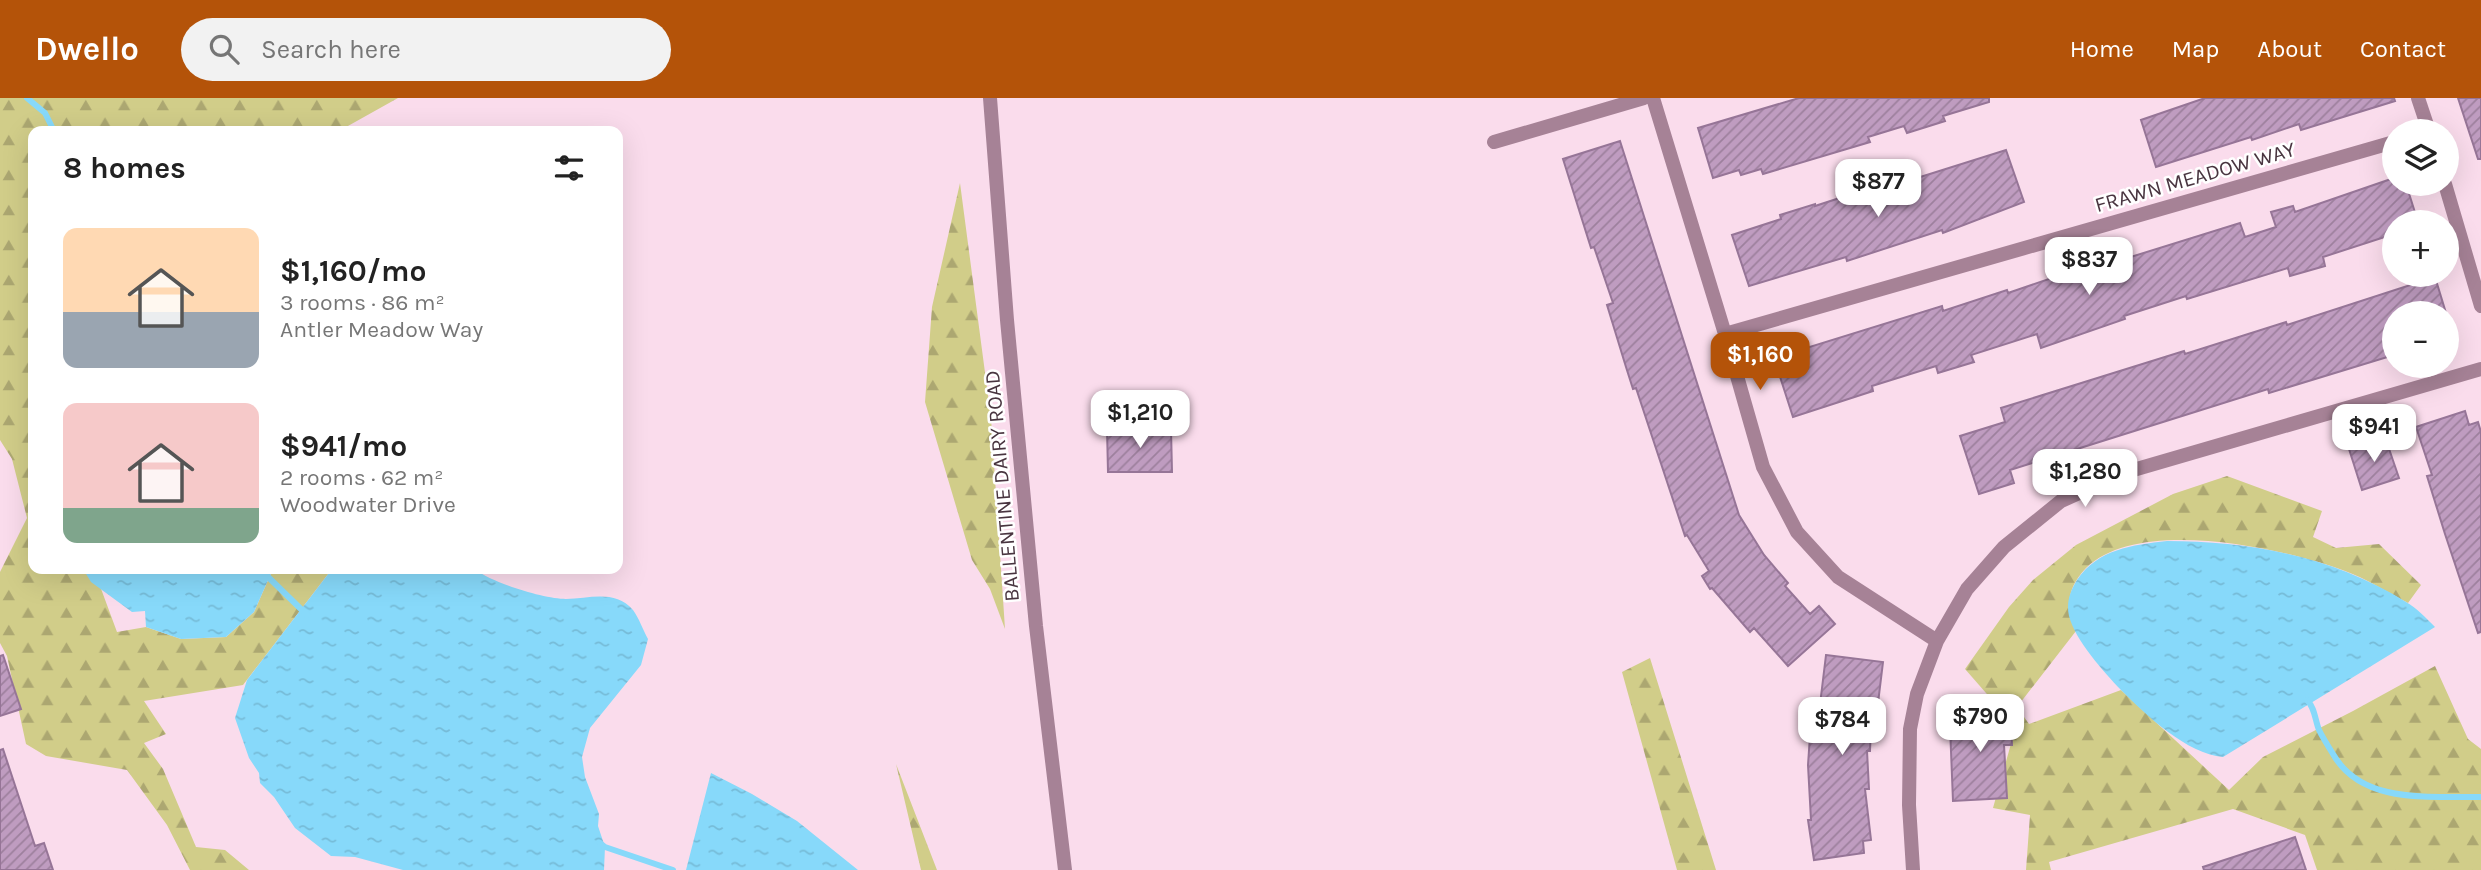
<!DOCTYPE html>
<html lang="en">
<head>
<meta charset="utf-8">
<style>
	:root { --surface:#fff; --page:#f2f2f2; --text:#222; --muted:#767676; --accent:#b45309 }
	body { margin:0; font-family:Karla,sans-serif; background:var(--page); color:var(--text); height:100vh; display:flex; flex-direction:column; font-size:26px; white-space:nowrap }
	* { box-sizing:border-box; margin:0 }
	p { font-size:23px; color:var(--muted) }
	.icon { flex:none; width:38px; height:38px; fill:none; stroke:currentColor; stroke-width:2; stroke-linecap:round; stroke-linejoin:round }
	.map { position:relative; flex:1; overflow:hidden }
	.side { position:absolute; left:28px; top:28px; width:595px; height:448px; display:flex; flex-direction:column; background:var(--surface); border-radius:14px; box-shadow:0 7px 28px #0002 }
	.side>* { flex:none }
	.tools { position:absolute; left:2382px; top:21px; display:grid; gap:14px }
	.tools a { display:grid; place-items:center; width:77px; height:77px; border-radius:50%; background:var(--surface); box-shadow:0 7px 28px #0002; font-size:35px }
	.price { position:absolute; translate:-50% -60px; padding:0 16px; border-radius:14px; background:#fff; color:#222; font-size:23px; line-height:46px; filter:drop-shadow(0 2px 4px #0008) }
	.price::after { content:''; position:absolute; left:50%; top:42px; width:21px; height:16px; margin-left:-10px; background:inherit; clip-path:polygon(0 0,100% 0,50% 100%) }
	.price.selected { background:var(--accent); color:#fff }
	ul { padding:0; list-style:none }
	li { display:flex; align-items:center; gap:21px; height:175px; padding:0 35px }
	li span { display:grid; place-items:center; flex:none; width:196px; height:140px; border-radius:14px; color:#555 }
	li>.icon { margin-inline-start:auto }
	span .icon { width:84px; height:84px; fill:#fffc; stroke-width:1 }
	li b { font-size:30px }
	h2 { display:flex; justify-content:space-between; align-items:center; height:84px; padding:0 35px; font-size:30px }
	header { display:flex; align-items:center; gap:42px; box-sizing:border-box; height:98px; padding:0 35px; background:var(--accent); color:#fff }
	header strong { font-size:33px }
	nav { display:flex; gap:38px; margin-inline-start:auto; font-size:24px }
	.search { width:490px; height:63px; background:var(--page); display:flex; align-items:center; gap:18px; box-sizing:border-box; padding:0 24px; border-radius:38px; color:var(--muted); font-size:26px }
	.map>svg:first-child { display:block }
	.forest { fill:url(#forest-firs) }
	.water { fill:url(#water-ripples) }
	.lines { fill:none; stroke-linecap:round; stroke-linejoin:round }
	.stream { stroke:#87d9fa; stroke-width:6 }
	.building { fill:url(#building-hatch); stroke:#967597; stroke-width:2 }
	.minor { stroke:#a68296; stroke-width:14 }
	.labels { text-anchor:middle; stroke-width:5; stroke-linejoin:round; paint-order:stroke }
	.street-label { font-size:21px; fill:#493540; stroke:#fff }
</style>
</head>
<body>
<header>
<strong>Dwello</strong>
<div class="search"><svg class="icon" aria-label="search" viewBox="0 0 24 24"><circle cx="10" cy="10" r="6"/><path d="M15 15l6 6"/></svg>Search here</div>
<nav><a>Home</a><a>Map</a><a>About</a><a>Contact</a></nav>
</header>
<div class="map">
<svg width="2481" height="772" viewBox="0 0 2481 772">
	<defs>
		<pattern id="forest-firs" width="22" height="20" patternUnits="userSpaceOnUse" patternTransform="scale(1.75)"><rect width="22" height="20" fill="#d1cd89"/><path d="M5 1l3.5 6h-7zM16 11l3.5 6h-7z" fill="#aca771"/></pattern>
		<pattern id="water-ripples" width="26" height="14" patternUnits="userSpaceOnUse" patternTransform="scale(1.75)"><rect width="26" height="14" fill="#87d9fa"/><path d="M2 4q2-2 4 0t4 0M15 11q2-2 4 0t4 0" fill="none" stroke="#76bbd7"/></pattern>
		<pattern id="building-hatch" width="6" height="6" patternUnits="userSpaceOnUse" patternTransform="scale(1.75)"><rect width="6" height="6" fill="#bf9cc0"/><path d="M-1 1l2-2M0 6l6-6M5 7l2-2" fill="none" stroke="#9d809d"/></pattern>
	</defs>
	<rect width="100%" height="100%" fill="#fadcec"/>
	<path class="forest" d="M0 0H398L339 33H33V471H89L100 488 117 534 146 529 181 541 226 539 254 514 273 471H332L243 587 144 603 166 636 144 645 163 671 196 749 225 752 249 772H190L167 727 127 672 46 658 26 646 7 558 0 545V474L27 420 12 361 0 342Z
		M960 85 991 320 1005 531 990 491 972 462 925 304 932 209Z
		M2227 378 2322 413 2313 439 2336 450 2379 446 2421 487 2408 505C2387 494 2367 481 2345 473 2283 450 2139 418 2086 470 2067 490 2065 509 2076 533L2017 609 2029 626 2121 592 2229 692 2263 659 2353 613 2435 568 2468 641 2481 651V772H2317L2305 737 2233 711 2049 764 2051 772H2026L2030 717 1993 710 2014 635 1993 603 1965 571 2009 509 2033 482 2076 447 2173 396Z
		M1650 560 1716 772H1677L1622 574Z
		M896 666 937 772H921Z"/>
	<path class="water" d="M2167 443C2250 443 2335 459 2406 504 2417 510 2426 520 2435 529L2223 659C2187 656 2146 617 2121 592 2104 574 2075 542 2069 518 2066 505 2070 493 2077 482 2098 451 2132 447 2167 443Z
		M83 471H273L254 514 226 539 181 541 146 529 145 513 132 514 91 484Z
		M332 471H475C492 485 544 501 566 501 589 501 615 491 633 512 639 520 643 532 648 541L641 567 590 630 582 659 585 679 599 716 598 728 605 749 604 772H403L355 759 331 758 295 730 274 699 260 685 259 675 249 660 235 620 247 582Z
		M711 675 752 696 797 723 858 772H686Z"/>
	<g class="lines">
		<path class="stream" d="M27 0 45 15 54 33
			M260 471 307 517
			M2307 602C2315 610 2315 622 2319 632 2323 640 2328 648 2333 656 2362 707 2430 698 2481 699
			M600 745 605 749 673 772"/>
	</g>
	<path class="building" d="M1799 0H1989V4L1943 18 1945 23 1907 35 1904 28 1868 39 1870 44 1763 76 1761 71 1741 77 1739 72 1713 80 1698 30Z
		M2205 0H2394L2395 3 2301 32 2299 26 2252 42 2251 39 2156 69 2141 22Z
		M2458 0H2481V61H2478Z
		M1620 43 1739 417 1764 457 1788 485 1785 488 1810 516 1819 508 1835 526 1788 568 1754 530 1750 534 1712 490 1710 491 1702 478 1709 473 1687 437 1685 438 1636 290 1633 291 1626 269 1607 207 1613 205 1594 149 1591 150 1563 61Z
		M2006 52 2024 104 1943 135 1942 132 1847 163 1846 159 1749 188 1732 137 1781 121 1780 117 1815 106V108L1861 93 1863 97Z
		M2394 80V86H2406L2418 124H2394V136L2323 159 2325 168 2290 178 2288 170 2187 201 2186 198 2124 218 2125 221 2041 250 2037 236 1971 257 1974 264 1938 275 1936 268 1872 288 1873 293 1793 319 1774 260 1942 208 1943 213 2007 192 2008 195 2090 167 2095 181 2124 172 2121 162 2240 125 2245 139 2276 129 2271 114 2293 108 2295 114Z
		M2435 179 2446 215H2394V257L2269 295 2268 291 2010 372 2014 385 1979 396 1960 338 2005 324 2001 310 2184 253 2185 256 2286 224 2287 227Z
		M2465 313 2469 327 2478 324 2481 334V534L2478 535 2445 436 2427 378 2432 377 2416 329Z
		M1107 331H1171L1172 374H1108Z
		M2385 339 2399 380 2362 392 2349 351Z
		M3 557 21 611 0 618V558Z
		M1826 557 1883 564 1878 605 1872 604 1870 653H1867L1869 691H1865L1871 742 1863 743 1864 755 1814 762 1808 722H1811L1808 667 1811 623H1818Z
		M2010 609 2012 647H2004L2007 700 1953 703 1950 628H1961V611Z
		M3 651 35 748 44 745 53 772H0V652Z
		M2295 739 2306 772H2204L2203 769Z"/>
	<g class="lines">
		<path class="minor" d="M990 0 1007 222 1036 528 1065 772
			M1653 0 1725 236 1763 369 1797 434 1838 479 1937 543
			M2418 0 2429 33
			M1494 44 1644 0
			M2445 86 2481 208
			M1725 236 2394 44
			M1913 772 1909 707 1910 631 1917 596 1937 543 1967 491 2004 449 2061 403 2123 375 2481 271"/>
	</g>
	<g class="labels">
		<g class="street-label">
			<text transform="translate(2195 79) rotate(-16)" y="7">FRAWN MEADOW WAY</text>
			<text transform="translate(1002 388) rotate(-95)" y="7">BALLENTINE DAIRY ROAD</text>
		</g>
	</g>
</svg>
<div class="tools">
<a><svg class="icon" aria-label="layers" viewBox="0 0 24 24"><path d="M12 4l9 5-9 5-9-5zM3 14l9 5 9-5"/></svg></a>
<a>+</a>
<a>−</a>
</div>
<b class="price" style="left:1878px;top:121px">$877</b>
<b class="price" style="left:2089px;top:199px">$837</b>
<b class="price selected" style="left:1760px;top:294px">$1,160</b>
<b class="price" style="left:1140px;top:352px">$1,210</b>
<b class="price" style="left:2374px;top:366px">$941</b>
<b class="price" style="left:2085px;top:411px">$1,280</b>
<b class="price" style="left:1980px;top:656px">$790</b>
<b class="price" style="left:1842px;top:659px">$784</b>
<section class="side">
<h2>8 homes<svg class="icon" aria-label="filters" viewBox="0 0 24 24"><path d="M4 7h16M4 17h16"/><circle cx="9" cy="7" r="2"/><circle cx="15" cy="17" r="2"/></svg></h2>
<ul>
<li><span style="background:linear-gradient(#ffd9b3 60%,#9aa5b1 0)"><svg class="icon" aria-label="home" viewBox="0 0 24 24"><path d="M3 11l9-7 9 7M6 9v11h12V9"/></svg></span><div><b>$1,160/mo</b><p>3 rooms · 86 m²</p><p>Antler Meadow Way</p></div></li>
<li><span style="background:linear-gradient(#f6c9c9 75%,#7fa58c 0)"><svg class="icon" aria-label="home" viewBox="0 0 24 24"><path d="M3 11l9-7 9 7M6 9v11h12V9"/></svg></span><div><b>$941/mo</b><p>2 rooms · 62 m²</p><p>Woodwater Drive</p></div></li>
</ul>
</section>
</div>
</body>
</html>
